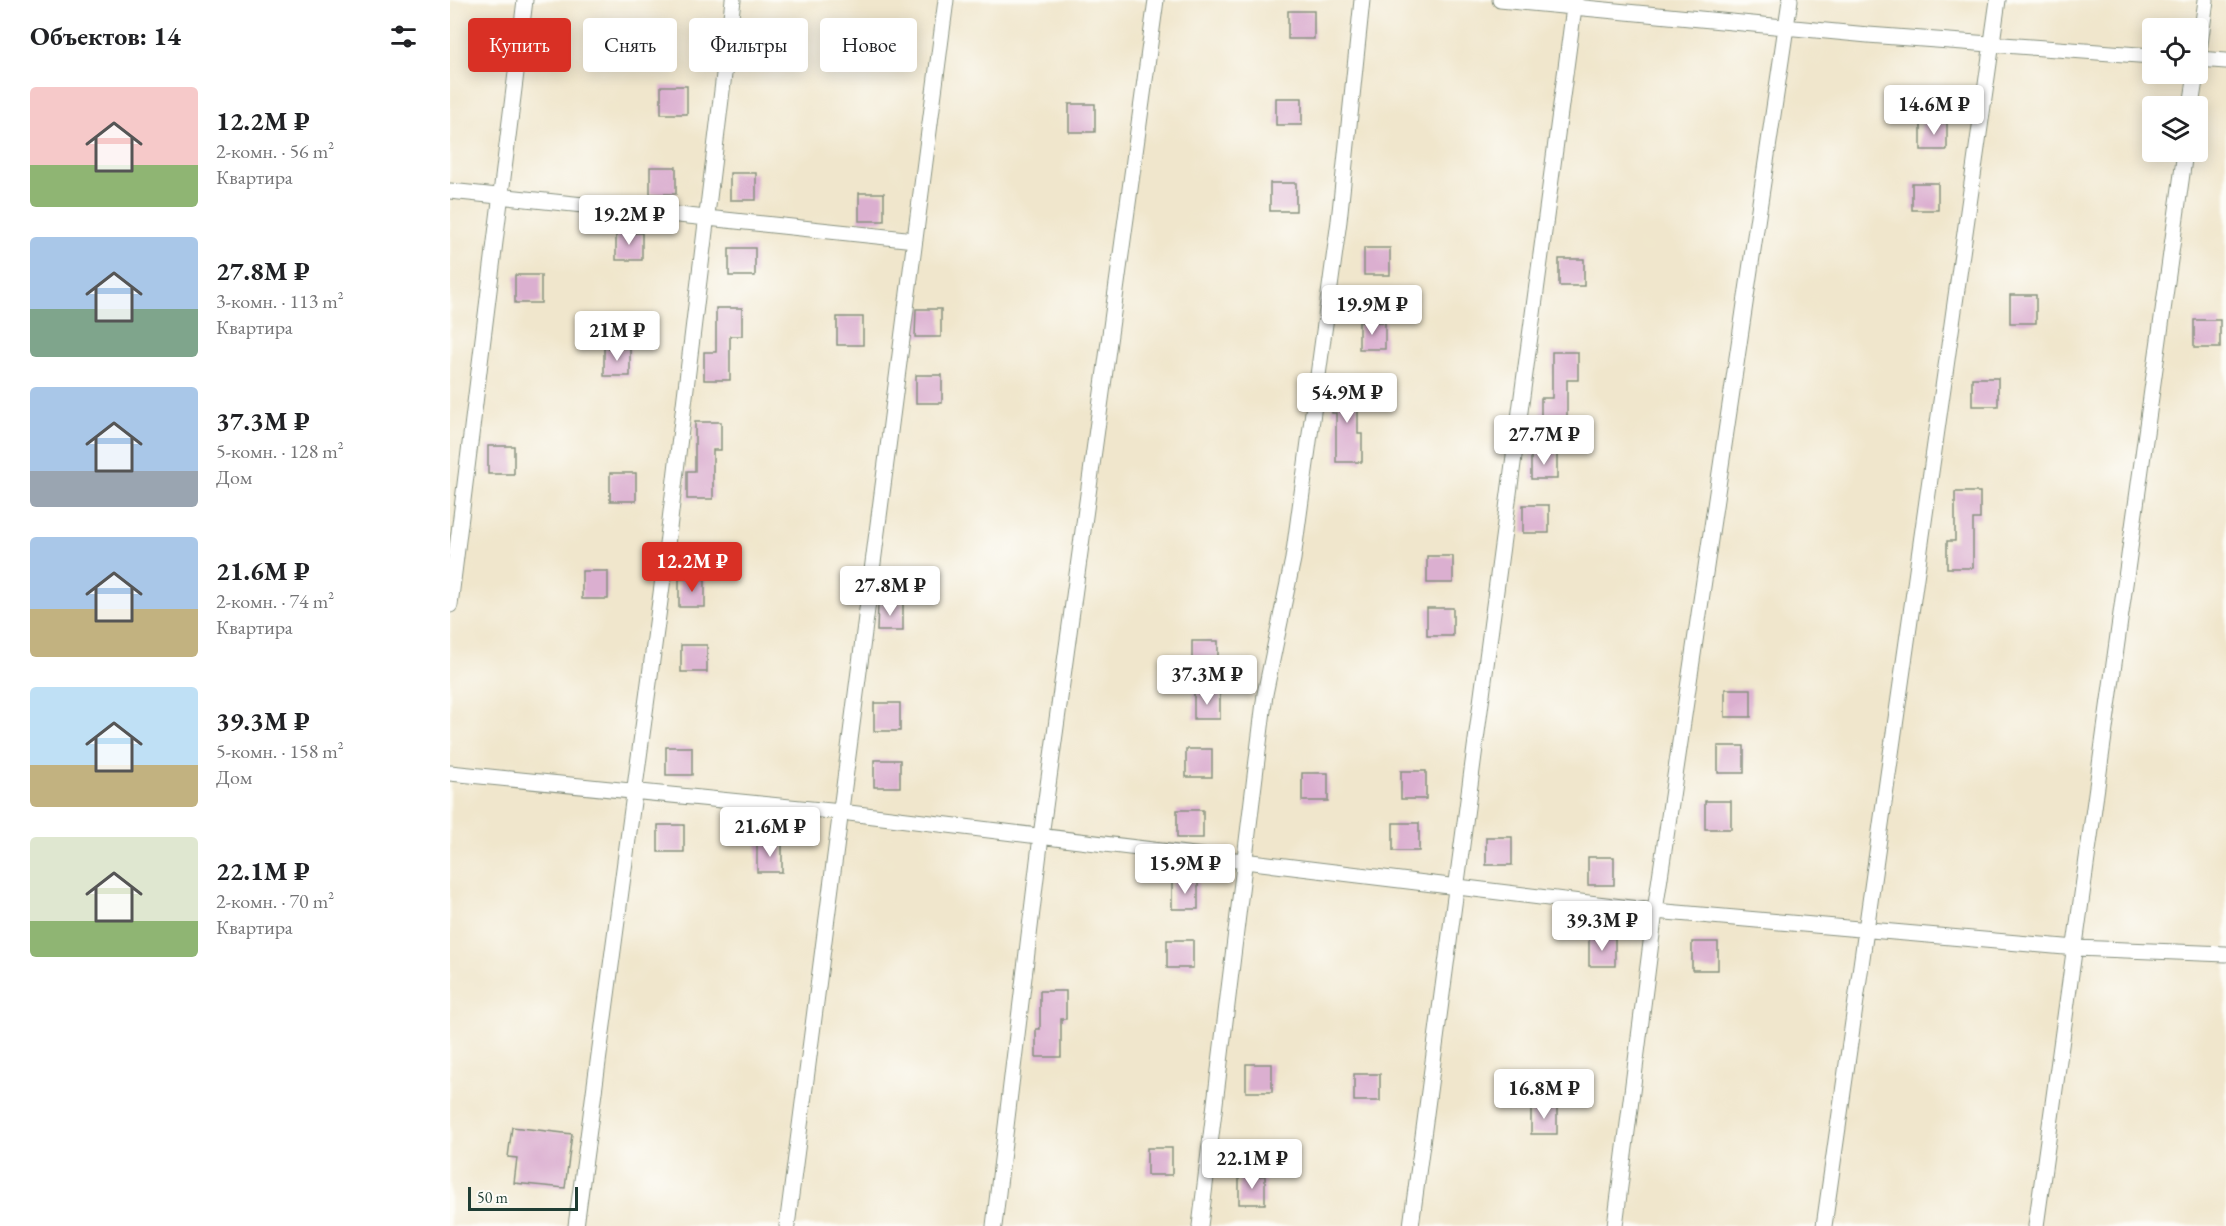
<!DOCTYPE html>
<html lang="ru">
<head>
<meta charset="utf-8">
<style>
	:root { --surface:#fff; --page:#f2f2f2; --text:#202124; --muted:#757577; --accent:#d93025 }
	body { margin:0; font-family:"EB Garamond",serif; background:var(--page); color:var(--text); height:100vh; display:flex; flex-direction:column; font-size:22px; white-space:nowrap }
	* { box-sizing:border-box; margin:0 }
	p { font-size:20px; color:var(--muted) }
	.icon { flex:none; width:33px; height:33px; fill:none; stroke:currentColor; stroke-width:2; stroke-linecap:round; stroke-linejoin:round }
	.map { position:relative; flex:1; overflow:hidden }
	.drawer { display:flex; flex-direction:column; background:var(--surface); width:450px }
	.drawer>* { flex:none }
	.guide { position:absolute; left:18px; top:18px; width:570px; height:54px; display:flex; gap:12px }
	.fabs { position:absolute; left:1692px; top:18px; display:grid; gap:12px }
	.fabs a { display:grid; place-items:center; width:66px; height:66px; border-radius:6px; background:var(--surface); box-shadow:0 3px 15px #0003; font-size:30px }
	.scale { position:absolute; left:18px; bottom:15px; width:110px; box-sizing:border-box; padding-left:6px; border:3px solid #1f3d34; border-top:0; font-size:16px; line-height:21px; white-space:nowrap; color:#1f3d34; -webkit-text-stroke:4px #fdfcf7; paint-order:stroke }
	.price { position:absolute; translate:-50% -51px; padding:0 14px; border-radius:6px; background:#fff; color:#222; font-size:20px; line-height:39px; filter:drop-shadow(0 2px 3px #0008) }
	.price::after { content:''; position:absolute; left:50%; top:36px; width:18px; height:14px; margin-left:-9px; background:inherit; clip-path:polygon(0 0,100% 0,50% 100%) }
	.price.current { background:var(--accent); color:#fff }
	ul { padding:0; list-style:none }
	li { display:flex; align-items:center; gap:18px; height:150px; padding:0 30px }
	li span { display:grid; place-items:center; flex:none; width:168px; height:120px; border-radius:6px; color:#555 }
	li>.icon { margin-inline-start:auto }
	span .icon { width:72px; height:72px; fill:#fffc; stroke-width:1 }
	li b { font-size:26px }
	h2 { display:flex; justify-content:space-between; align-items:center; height:72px; padding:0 30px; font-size:26px }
	.tag { padding:0 21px; border-radius:6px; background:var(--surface); box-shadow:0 3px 15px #0003; font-size:21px; line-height:54px }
	.tag.current { background:var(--accent); color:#fff }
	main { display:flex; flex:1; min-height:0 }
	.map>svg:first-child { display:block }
	.building { fill:#dbafd0 }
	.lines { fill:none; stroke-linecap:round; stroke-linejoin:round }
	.minor-casing { stroke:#889280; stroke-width:17 }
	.minor { stroke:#fff; stroke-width:15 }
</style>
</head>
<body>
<main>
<section class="drawer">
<h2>Объектов: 14<svg class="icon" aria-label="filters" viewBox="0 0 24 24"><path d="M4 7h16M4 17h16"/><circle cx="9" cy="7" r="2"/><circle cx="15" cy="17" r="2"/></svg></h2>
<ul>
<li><span style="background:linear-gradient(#f6c9c9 65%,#8fb573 0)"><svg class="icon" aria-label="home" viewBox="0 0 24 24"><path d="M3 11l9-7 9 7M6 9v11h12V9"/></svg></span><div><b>12.2M ₽</b><p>2-комн. · 56 m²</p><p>Квартира</p></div></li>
<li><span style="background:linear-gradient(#a9c7e8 60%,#7fa58c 0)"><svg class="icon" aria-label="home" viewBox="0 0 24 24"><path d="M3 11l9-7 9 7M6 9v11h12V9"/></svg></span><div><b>27.8M ₽</b><p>3-комн. · 113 m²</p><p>Квартира</p></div></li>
<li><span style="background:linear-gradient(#a9c7e8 70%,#9aa5b1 0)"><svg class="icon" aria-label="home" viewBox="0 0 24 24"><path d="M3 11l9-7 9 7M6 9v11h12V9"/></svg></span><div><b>37.3M ₽</b><p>5-комн. · 128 m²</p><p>Дом</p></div></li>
<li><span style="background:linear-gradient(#a9c7e8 60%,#c2b280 0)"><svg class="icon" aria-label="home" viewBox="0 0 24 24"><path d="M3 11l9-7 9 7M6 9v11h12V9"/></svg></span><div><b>21.6M ₽</b><p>2-комн. · 74 m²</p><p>Квартира</p></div></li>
<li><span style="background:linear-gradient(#bfe0f5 65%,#c2b280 0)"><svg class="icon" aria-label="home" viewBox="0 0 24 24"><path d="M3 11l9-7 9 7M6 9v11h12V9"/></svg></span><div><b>39.3M ₽</b><p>5-комн. · 158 m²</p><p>Дом</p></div></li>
<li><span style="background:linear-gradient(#dfe7d0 70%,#8fb573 0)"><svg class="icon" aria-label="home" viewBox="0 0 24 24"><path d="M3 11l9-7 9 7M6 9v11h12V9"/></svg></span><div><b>22.1M ₽</b><p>2-комн. · 70 m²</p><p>Квартира</p></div></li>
</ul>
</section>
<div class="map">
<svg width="1776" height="1226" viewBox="0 0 1776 1226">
	<rect width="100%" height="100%" fill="#fdfcf7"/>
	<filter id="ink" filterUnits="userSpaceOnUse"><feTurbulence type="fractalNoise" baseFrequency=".0167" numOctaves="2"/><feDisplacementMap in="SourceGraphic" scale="12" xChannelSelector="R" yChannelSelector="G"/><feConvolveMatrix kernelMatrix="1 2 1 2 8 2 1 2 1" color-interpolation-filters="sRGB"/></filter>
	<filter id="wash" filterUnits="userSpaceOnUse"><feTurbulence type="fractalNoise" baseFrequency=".008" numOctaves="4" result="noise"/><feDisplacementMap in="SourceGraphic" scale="24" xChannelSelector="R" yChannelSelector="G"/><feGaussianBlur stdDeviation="1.35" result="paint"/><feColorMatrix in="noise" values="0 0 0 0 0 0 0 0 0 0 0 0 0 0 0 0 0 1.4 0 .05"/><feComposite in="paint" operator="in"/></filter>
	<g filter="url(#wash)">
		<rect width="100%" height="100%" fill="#f0e6cc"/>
		<g id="blocks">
			<path class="building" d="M838 11H864V39H838Z
				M211 86H237V114H211Z
				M826 98H852V125H826Z
				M619 104H645V132H619Z
				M1471 123H1497V150H1471Z
				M200 167H226V194H200Z
				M280 173H306V200H280Z
				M820 183H846V211H820Z
				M1462 183H1488V210H1462Z
				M409 193H434V221H409Z
				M166 233H192V260H166Z
				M279 248H305V276H279Z
				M914 248H940V275H914Z
				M1109 259H1134V286H1109Z
				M65 275H91V303H65Z
				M1560 295H1586V323H1560Z
				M266 308H292V336H280V380H254V352H266Z
				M466 309H491V337H465Z
				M387 317H413V345H387Z
				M1744 320H1770V348H1744Z
				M909 322H935V349H909Z
				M154 348H180V376H154Z
				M1102 352H1128V380H1117V426H1091V398H1102Z
				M466 375H492V403H466Z
				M1522 378H1548V406H1522Z
				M882 385H908V434H912V462H886V413H882Z
				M245 422H271V450H263V499H237V471H245Z
				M38 446H64V474H38Z
				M1081 452H1107V479H1081Z
				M160 473H186V501H160Z
				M1505 492H1530V519H1523V568H1497V541H1505Z
				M1073 505H1099V533H1073Z
				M977 556H1003V583H977Z
				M132 571H158V599H132Z
				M229 579H255V607H229Z
				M428 603H453V631H427Z
				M977 608H1003V636H977Z
				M742 641H768V668H742Z
				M231 645H257V672H231Z
				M1275 689H1301V717H1275Z
				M744 692H770V719H744Z
				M424 703H450V731H424Z
				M1268 746H1294V773H1268Z
				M216 747H242V775H216Z
				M736 749H762V777H736Z
				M424 760H450V787H424Z
				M951 771H976V799H951Z
				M852 773H878V801H852Z
				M1255 801H1281V829H1255Z
				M727 810H753V838H727Z
				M943 823H969V851H943Z
				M208 825H234V852H208Z
				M1036 837H1062V865H1036Z
				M307 844H332V872H307Z
				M1138 857H1164V885H1138Z
				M722 881H748V909H722Z
				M1139 938H1165V966H1139Z
				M717 940H743V968H717Z
				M1242 942H1268V970H1242Z
				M590 991H616V1019H611V1057H586V1029H590Z
				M796 1064H822V1092H796Z
				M904 1074H930V1101H904Z
				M1081 1106H1107V1134H1081Z
				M62 1127 122 1134 115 1188 64 1183 67 1158 58 1157Z
				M697 1148H722V1175H697Z
				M789 1176H815V1204H789Z"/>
		</g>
	</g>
	<g filter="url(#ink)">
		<use href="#blocks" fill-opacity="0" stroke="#889280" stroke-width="1.5"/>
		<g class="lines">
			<defs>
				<path id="minor" d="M1050 0 1418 35 1702 56
					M1748 59 1756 0
					M1748 59 1776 61
					M1741 106 1746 74
					M0 191 465 240
					M0 605 75 0
					M0 773 391 812 1205 911 1626 948 1776 954
					M126 1226 212 586 283 0
					M337 1226 496 0
					M544 1226 591 836 706 0
					M750 1226 815 694 843 559 889 221 912 0
					M961 1226 1125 0
					M1165 1226 1205 911 1340 0
					M1374 1226 1548 0
					M1586 1226 1735 152"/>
			</defs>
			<use href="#minor" class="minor-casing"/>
			<use href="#minor" class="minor"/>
		</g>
	</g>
</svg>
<div class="fabs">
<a><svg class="icon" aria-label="locate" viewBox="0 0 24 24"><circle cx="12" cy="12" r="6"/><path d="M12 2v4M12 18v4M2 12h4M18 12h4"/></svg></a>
<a><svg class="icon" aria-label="layers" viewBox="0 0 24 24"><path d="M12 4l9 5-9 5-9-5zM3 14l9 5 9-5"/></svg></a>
</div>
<div class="scale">50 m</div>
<b class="price" style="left:1484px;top:136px">14.6M ₽</b>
<b class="price" style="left:179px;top:246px">19.2M ₽</b>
<b class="price" style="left:922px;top:336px">19.9M ₽</b>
<b class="price" style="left:167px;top:362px">21M ₽</b>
<b class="price" style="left:897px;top:424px">54.9M ₽</b>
<b class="price" style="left:1094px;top:466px">27.7M ₽</b>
<b class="price current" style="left:242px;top:593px">12.2M ₽</b>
<b class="price" style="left:440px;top:617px">27.8M ₽</b>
<b class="price" style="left:757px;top:706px">37.3M ₽</b>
<b class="price" style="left:320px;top:858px">21.6M ₽</b>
<b class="price" style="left:735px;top:895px">15.9M ₽</b>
<b class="price" style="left:1152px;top:952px">39.3M ₽</b>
<b class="price" style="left:1094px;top:1120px">16.8M ₽</b>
<b class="price" style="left:802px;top:1190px">22.1M ₽</b>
<div class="guide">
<a class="tag current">Купить</a>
<a class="tag">Снять</a>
<a class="tag">Фильтры</a>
<a class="tag">Новое</a>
</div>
</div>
</main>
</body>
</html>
